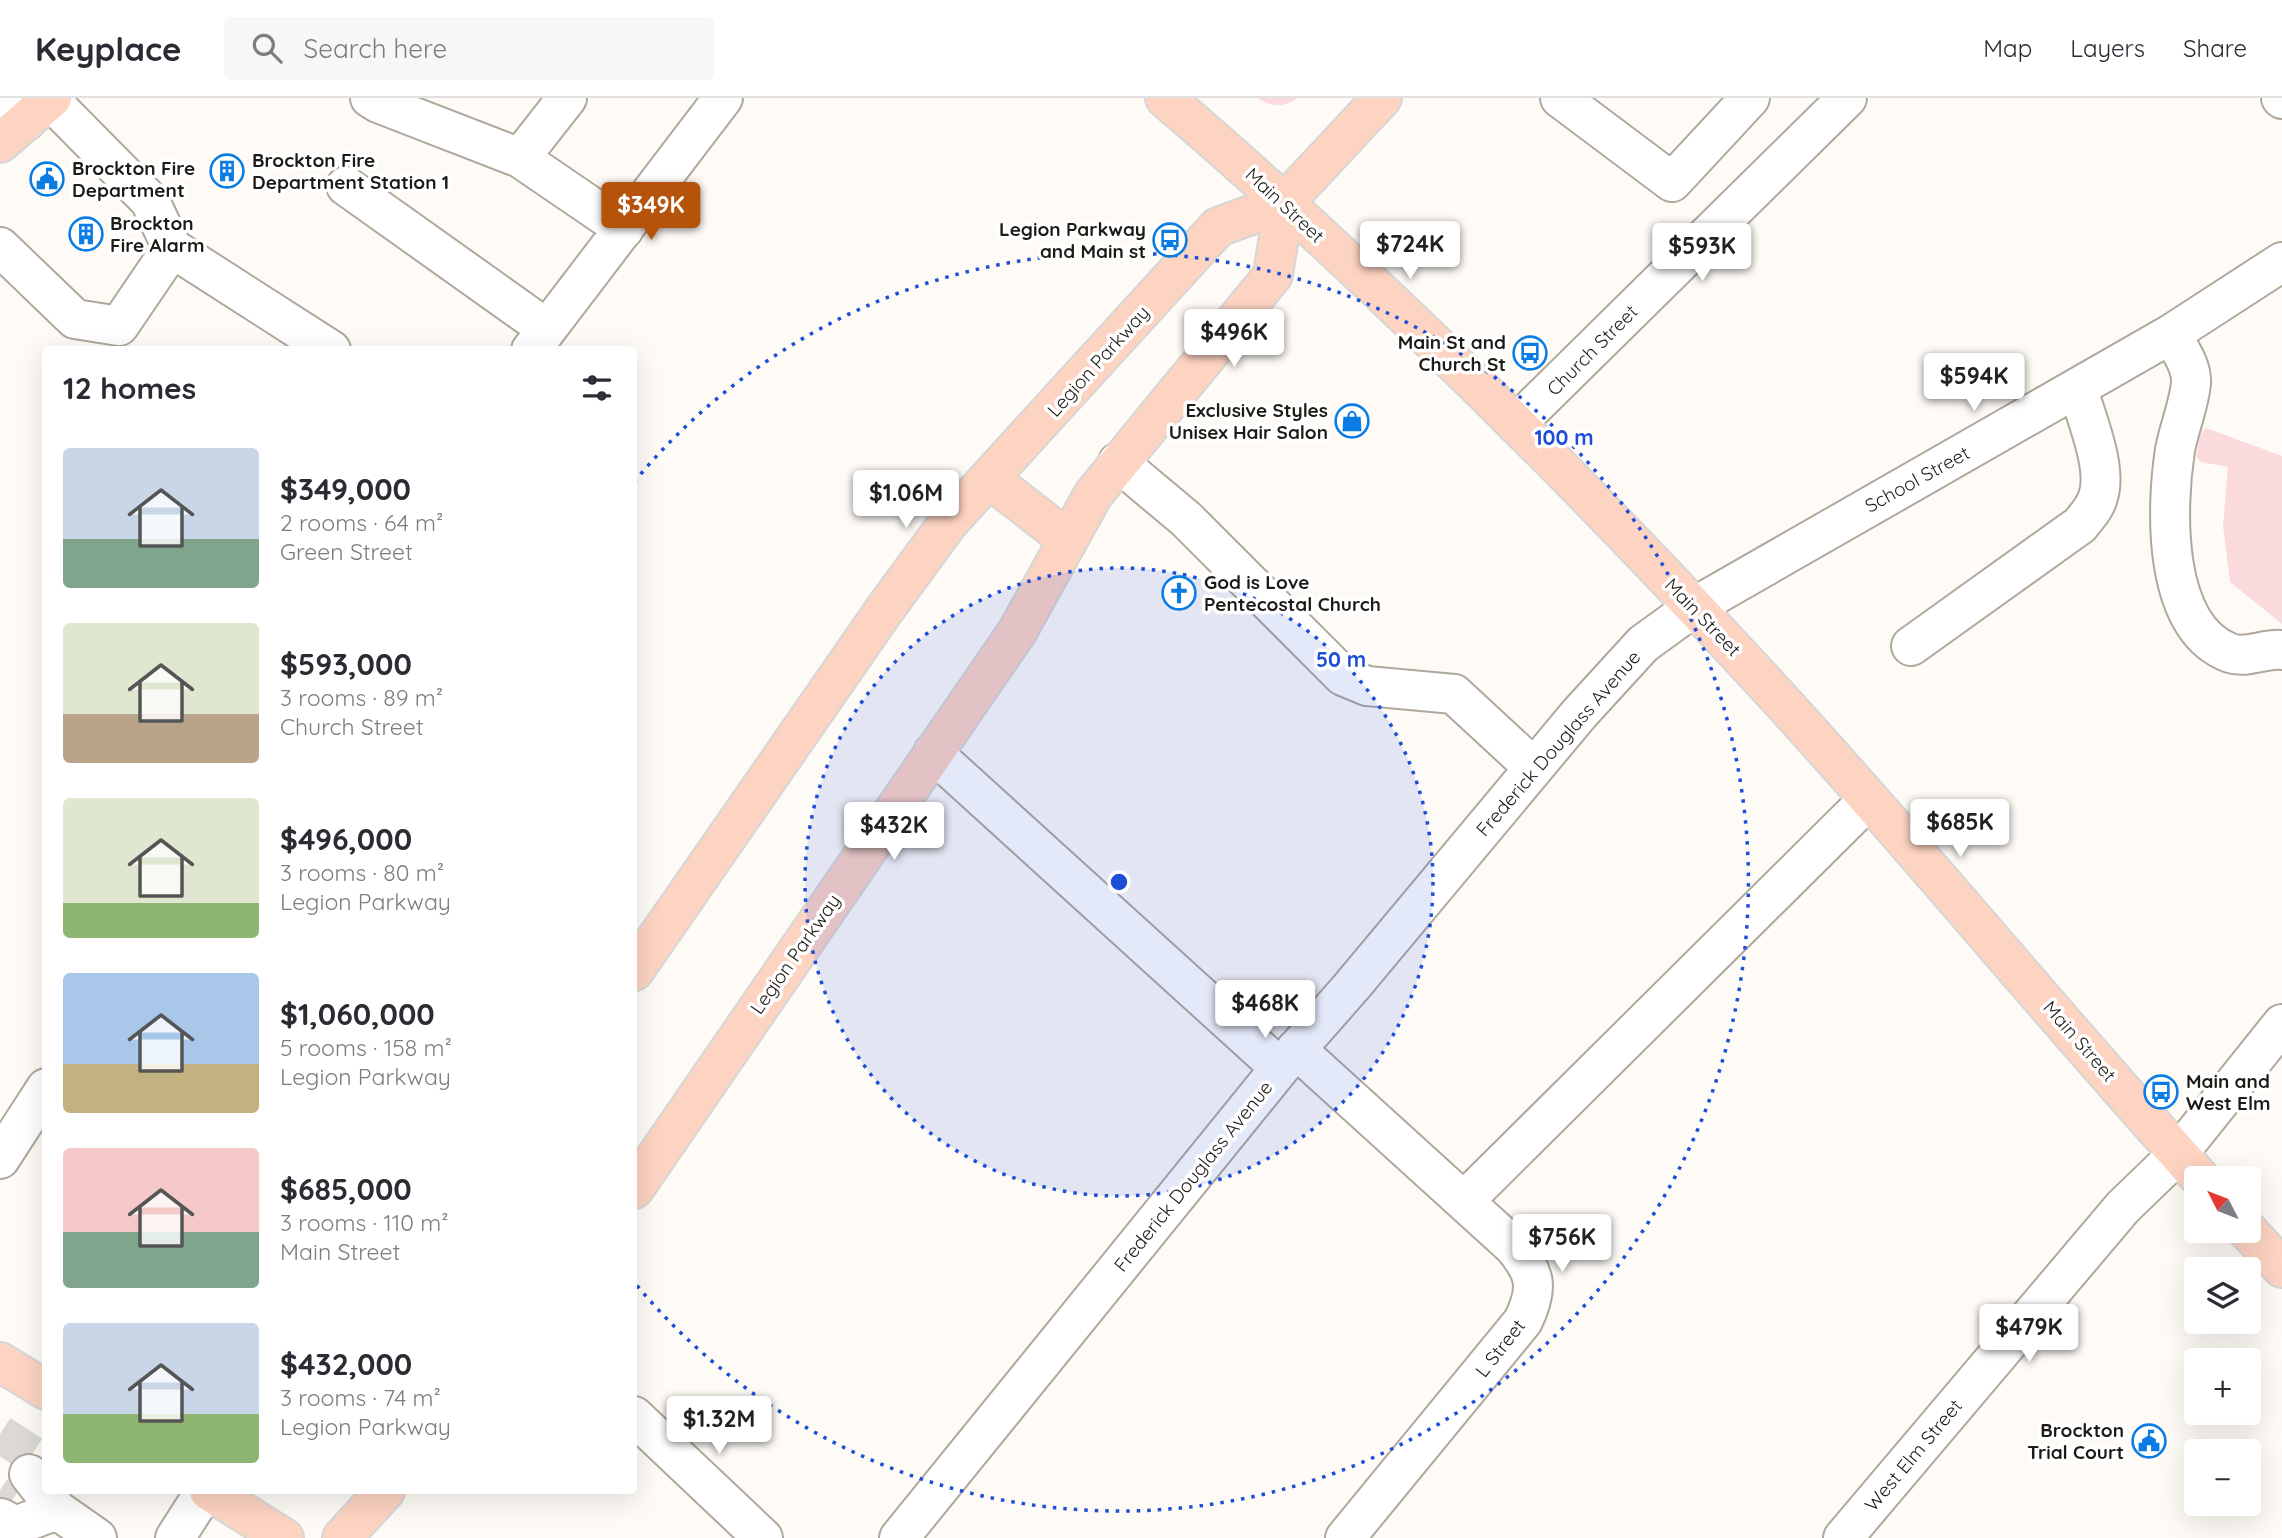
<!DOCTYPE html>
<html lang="en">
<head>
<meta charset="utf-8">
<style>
	:root { --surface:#fff; --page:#f7f7f7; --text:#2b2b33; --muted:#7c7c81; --line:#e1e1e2; --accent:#b45309 }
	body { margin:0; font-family:Quicksand,sans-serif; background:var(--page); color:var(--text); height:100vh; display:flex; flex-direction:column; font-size:26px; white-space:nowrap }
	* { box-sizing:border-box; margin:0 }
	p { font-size:23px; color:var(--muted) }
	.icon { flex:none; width:38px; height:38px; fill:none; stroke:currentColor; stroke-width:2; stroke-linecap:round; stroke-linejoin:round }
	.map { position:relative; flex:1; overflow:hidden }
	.sheet { position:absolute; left:42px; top:248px; width:595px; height:1148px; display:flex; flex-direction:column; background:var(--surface); border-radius:7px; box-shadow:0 7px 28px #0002 }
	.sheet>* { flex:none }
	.needle { width:46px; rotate:312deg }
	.tools { position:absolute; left:2184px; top:1068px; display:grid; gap:14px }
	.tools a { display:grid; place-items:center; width:77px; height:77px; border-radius:7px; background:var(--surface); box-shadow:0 7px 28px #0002; font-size:35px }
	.price { position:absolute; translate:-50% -60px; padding:0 16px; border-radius:7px; background:#fff; color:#222; font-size:23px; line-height:46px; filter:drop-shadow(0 2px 4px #0008) }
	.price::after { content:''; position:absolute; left:50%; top:42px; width:21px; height:16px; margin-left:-10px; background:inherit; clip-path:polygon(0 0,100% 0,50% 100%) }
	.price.active { background:var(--accent); color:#fff }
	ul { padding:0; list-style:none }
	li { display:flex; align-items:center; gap:21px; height:175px; padding:0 21px }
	li span { display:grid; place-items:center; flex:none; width:196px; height:140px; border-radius:7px; color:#555 }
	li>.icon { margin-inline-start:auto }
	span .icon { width:84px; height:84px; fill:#fffc; stroke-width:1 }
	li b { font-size:30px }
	h2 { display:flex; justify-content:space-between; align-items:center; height:84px; padding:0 21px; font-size:30px }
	header { display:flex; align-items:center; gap:42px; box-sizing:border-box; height:98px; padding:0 35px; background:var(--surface); border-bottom:2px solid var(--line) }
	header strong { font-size:33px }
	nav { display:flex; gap:38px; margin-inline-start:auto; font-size:24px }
	.search { width:490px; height:63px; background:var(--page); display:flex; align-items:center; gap:18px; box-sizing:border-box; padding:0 24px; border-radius:7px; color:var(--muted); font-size:26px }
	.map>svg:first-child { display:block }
	.green { fill:#fbdade }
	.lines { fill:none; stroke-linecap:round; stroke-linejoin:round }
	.minor-tunnel { stroke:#dcd9d5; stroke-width:38; stroke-dasharray:38 19; stroke-linecap:butt }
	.minor-casing { stroke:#afa89c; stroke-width:42 }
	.major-casing { stroke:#d6d6d5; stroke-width:42 }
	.minor { stroke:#fff; stroke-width:38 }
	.major { stroke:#fdd3c2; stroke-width:38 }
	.ring { fill:none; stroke:#1d4ed8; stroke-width:3.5; stroke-dasharray:3.5 7 }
	.labels { text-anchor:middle; stroke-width:7; stroke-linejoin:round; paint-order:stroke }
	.poi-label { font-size:19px; font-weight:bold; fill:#1e1b17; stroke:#fff; text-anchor:start }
	.street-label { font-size:19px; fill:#1e1b17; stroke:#fff }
	.centre { fill:#1d4ed8; stroke:#fff; stroke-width:3.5 }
	.ring-label { font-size:21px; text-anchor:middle; font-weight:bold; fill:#1d4ed8; stroke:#fff; stroke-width:7; stroke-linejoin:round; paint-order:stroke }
</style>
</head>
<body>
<header>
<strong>Keyplace</strong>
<div class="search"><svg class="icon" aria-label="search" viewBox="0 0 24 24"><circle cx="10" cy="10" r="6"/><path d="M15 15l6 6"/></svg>Search here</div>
<nav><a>Map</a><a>Layers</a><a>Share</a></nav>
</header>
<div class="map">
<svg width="2282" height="1440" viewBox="0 0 2282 1440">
	<rect width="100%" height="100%" fill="#fefbf6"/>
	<path class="green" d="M1258 0H1298C1285 9 1272 10 1258 0Z
		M2206 330 2282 358V526L2230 484 2223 428 2228 369 2201 364 2196 359 2200 337Z"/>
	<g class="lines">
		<path class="minor-tunnel" d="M0 1336 39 1361
			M0 1392 13 1401"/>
		<defs>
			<path id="minor" d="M370 0 378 5 520 60
				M567 0 520 60 624 131
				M1560 0 1672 84 1750 0
				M2281 0 2282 1
				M50 2 150 103 172 150
				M0 4 26 23
				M346 88 547 231
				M0 149 75 221 119 228 172 150 331 252
				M2171 236C2179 251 2192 267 2191 285 2189 307 2179 330 2175 352 2166 410 2162 529 2230 555 2247 561 2265 550 2282 552
				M531 252 723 0
				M1516 326 1847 0
				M1118 364 1186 421 1343 578 1367 588 1454 596 1534 670
				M1911 548 2080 427C2087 418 2095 410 2098 399 2108 370 2086 320 2078 291
				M933 655 1280 970
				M1296 951 1513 1148C1536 1175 1539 1190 1523 1223L1345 1440
				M0 1061 46 990
				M1464 1103 1868 702
				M634 1318 763 1440
				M29 1376 57 1412 97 1440
				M1 1420 15 1428 57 1412
				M175 1440 205 1393
				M899 1440 1280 970 1352 888 1579 616 1643 546 1694 509 2171 236 2282 164
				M1843 1440 2123 1109 2178 1056 2282 926"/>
			<path id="major" d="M1165 0C1366 172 1557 361 1737 555 1896 725 2043 907 2200 1080
				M0 45 52 0
				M990 381 1068 442
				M634 873 885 511 948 425 1218 129 1284 105 1382 0
				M634 1091 1017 534 1093 397 1273 177 1284 105
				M2247 1132 2282 1170
				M0 1264 46 1292
				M209 1393 284 1440
				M342 1440 385 1393"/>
		</defs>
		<use href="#minor" class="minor-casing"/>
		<use href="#major" class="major-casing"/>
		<use href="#minor" class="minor"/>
		<use href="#major" class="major"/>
	</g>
	<circle cx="1119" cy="784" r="314" fill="#1d4ed8" fill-opacity=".12"/>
	<g class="ring">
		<circle cx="1119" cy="784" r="314"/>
		<path d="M634 384A629 629 0 1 1 634 1184"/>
	</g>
	<defs>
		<symbol id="building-ring" viewBox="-11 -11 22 22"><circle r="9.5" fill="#fff" stroke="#0a7ce3" stroke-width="1.5"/><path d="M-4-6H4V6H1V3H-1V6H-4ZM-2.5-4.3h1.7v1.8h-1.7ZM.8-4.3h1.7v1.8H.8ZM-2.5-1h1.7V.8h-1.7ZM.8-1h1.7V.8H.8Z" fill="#0a7ce3"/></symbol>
		<symbol id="civic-ring" viewBox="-11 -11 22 22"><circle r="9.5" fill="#fff" stroke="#0a7ce3" stroke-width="1.5"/><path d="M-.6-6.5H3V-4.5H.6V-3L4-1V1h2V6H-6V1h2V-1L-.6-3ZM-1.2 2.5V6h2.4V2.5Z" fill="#0a7ce3"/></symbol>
		<symbol id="bus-ring" viewBox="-11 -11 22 22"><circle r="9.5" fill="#fff" stroke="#0a7ce3" stroke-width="1.5"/><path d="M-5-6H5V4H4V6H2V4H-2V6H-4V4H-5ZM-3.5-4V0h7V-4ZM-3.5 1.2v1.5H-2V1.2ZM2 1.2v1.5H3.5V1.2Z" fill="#0a7ce3"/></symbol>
		<symbol id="shop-ring" viewBox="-11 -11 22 22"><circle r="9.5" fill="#fff" stroke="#0a7ce3" stroke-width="1.5"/><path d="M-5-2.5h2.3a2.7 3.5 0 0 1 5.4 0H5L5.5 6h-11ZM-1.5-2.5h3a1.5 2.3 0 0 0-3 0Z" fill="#0a7ce3"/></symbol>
		<symbol id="church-ring" viewBox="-11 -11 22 22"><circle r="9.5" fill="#fff" stroke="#0a7ce3" stroke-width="1.5"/><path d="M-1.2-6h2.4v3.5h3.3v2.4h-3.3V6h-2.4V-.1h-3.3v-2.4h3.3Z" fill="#0a7ce3"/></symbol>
	</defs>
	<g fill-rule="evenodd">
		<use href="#building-ring" x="208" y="54" width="38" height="38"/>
		<use href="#civic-ring" x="28" y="62" width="38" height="38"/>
		<use href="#building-ring" x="67" y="117" width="38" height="38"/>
		<use href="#bus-ring" x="1151" y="123" width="38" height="38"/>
		<use href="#bus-ring" x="1511" y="236" width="38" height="38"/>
		<use href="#shop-ring" x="1333" y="304" width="38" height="38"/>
		<use href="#church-ring" x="1160" y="476" width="38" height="38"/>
		<use href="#bus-ring" x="2142" y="975" width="38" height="38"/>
		<use href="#civic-ring" x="2130" y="1324" width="38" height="38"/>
	</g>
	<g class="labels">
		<g class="poi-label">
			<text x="252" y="69">Brockton Fire<tspan x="252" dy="22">Department Station 1</tspan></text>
			<text x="72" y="77">Brockton Fire<tspan x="72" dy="22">Department</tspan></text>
			<text x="110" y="132">Brockton<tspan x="110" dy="22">Fire Alarm</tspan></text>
			<text x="1146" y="138" text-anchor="end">Legion Parkway<tspan x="1146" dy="22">and Main st</tspan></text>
			<text x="1506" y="251" text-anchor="end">Main St and<tspan x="1506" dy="22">Church St</tspan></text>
			<text x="1328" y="319" text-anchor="end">Exclusive Styles<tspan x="1328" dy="22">Unisex Hair Salon</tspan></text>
			<text x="1204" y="491">God is Love<tspan x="1204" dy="22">Pentecostal Church</tspan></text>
			<text x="2186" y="990">Main and<tspan x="2186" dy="22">West Elm</tspan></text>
			<text x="2124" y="1339" text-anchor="end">Brockton<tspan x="2124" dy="22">Trial Court</tspan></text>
		</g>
		<g class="street-label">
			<text transform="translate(1285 107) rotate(43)" y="7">Main Street</text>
			<text transform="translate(1592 252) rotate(-45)" y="7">Church Street</text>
			<text transform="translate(1098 263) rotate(-48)" y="7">Legion Parkway</text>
			<text transform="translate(1917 381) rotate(-29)" y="7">School Street</text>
			<text transform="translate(1703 519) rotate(46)" y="7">Main Street</text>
			<text transform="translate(1558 645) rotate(-49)" y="7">Frederick Douglass Avenue</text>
			<text transform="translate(795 856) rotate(-55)" y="7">Legion Parkway</text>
			<text transform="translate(2080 943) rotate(49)" y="7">Main Street</text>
			<text transform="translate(1193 1078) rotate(-51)" y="7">Frederick Douglass Avenue</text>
			<text transform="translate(1500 1250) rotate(-52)" y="7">L Street</text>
			<text transform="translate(1913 1357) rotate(-50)" y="7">West Elm Street</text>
		</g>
	</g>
	<circle cx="1119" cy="784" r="10" class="centre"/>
	<g class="ring-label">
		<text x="1564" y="347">100 m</text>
		<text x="1341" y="569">50 m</text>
	</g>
</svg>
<div class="tools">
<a><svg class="needle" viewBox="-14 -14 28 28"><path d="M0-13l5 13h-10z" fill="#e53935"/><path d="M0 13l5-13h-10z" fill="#7c7c81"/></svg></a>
<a><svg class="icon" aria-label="layers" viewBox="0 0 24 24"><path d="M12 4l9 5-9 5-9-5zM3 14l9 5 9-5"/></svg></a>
<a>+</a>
<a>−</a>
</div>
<b class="price active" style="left:651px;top:144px">$349K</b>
<b class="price" style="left:1410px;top:183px">$724K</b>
<b class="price" style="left:1702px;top:185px">$593K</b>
<b class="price" style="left:1234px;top:271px">$496K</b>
<b class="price" style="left:1974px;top:315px">$594K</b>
<b class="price" style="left:906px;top:432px">$1.06M</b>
<b class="price" style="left:1960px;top:761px">$685K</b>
<b class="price" style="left:894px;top:764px">$432K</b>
<b class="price" style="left:1265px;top:942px">$468K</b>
<b class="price" style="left:1562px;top:1176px">$756K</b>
<b class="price" style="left:2029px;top:1266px">$479K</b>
<b class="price" style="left:719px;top:1358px">$1.32M</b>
<section class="sheet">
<h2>12 homes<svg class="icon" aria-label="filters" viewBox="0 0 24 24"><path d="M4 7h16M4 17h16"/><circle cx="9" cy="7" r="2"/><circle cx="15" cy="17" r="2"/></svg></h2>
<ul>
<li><span style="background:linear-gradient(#c9d6e8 65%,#7fa58c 0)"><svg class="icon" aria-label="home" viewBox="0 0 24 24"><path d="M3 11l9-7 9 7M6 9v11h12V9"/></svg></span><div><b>$349,000</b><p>2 rooms · 64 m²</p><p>Green Street</p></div></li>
<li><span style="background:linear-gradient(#dfe7d0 65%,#b9a48a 0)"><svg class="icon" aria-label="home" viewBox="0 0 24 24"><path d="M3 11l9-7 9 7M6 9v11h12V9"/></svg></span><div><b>$593,000</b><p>3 rooms · 89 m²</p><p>Church Street</p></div></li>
<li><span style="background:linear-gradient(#dfe7d0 75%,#8fb573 0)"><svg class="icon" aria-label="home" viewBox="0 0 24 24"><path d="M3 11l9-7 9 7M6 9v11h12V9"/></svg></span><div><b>$496,000</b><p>3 rooms · 80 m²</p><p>Legion Parkway</p></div></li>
<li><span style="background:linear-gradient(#a9c7e8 65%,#c2b280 0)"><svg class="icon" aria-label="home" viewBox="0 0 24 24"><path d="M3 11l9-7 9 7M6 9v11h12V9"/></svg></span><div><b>$1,060,000</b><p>5 rooms · 158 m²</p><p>Legion Parkway</p></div></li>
<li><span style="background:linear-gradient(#f6c9c9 60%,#7fa58c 0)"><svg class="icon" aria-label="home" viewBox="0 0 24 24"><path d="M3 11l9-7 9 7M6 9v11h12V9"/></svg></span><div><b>$685,000</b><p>3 rooms · 110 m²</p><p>Main Street</p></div></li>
<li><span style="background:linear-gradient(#c9d6e8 65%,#8fb573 0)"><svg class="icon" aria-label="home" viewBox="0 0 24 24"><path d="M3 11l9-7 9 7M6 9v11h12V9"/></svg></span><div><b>$432,000</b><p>3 rooms · 74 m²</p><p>Legion Parkway</p></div></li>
</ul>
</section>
</div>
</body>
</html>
